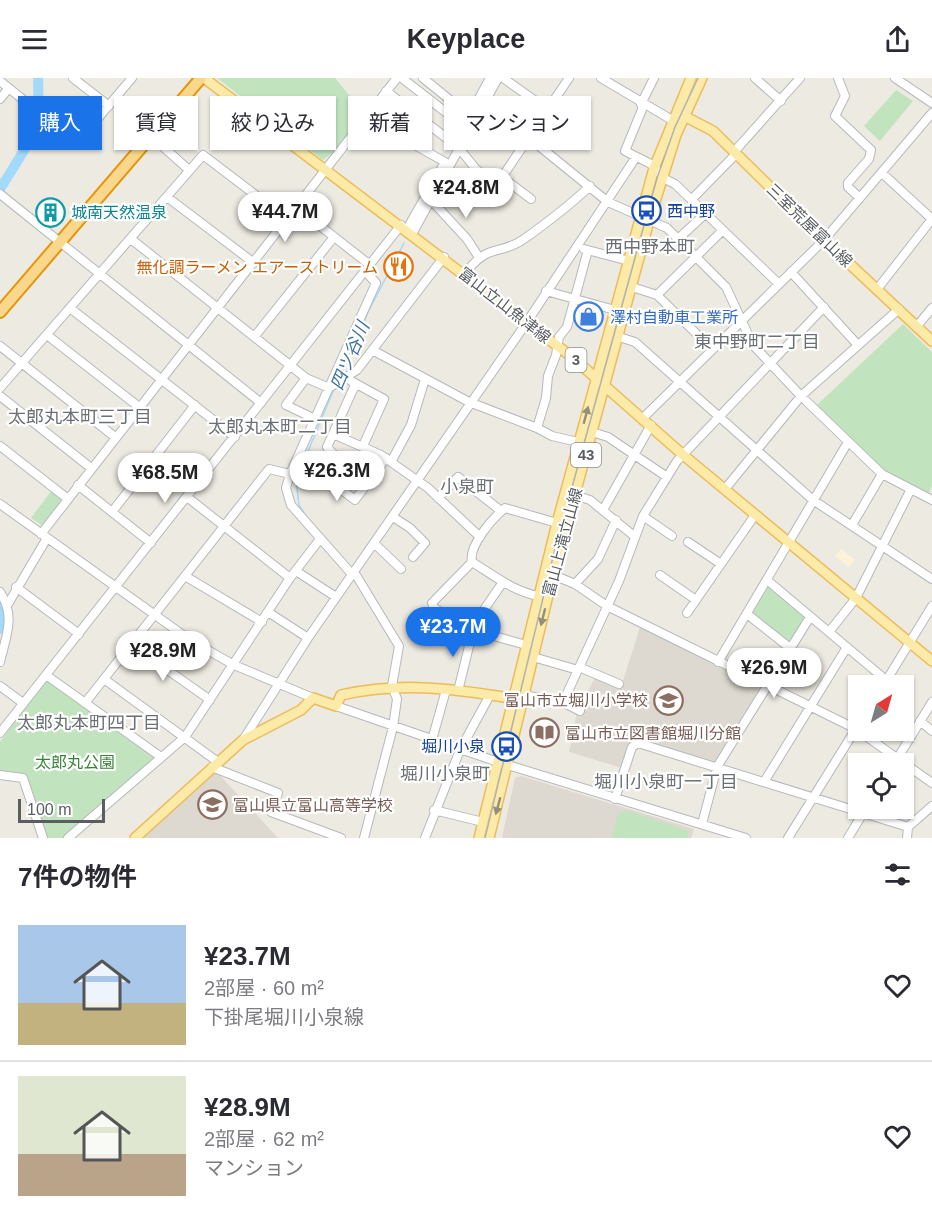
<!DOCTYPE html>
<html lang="ja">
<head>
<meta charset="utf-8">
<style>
	:root { --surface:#fff; --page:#f2f2f3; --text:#2b2b33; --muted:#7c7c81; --line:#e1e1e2; --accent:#1a73e8 }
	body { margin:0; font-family:Helvetica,"Noto Sans JP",sans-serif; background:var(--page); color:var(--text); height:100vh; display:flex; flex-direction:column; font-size:22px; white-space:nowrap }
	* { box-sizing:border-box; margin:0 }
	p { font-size:20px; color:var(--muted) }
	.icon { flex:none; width:33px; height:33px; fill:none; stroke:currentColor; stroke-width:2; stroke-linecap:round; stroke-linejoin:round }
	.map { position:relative; height:760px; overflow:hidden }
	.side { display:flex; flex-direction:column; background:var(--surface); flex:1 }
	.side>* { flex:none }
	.top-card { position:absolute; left:18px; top:18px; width:600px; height:54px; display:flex; gap:12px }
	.needle { width:39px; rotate:37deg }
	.controls { position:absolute; left:848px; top:597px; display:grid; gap:12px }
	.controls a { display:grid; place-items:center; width:66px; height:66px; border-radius:0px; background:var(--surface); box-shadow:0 2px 4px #0004; font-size:30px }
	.scale { position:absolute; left:18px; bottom:15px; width:87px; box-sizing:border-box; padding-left:6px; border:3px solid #5a5e62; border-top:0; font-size:16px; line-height:21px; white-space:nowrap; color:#5a5e62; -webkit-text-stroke:4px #fff; paint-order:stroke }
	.price { position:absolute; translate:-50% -51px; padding:0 14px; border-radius:21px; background:#fff; color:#222; font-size:20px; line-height:39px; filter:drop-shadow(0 2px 3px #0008) }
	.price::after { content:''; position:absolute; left:50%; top:36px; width:18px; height:14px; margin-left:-9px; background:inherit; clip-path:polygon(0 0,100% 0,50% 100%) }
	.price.on { background:var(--accent); color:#fff }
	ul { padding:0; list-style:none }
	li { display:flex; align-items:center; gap:18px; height:150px; padding:0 18px }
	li+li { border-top:2px solid var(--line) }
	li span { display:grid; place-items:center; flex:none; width:168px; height:120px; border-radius:0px; color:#555 }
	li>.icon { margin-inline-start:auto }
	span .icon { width:72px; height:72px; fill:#fffc; stroke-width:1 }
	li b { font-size:26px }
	h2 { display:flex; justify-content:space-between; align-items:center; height:72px; padding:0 18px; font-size:26px }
	.tag { padding:0 21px; border-radius:0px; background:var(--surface); box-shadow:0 2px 4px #0004; font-size:21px; line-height:54px }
	.tag.on { background:var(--accent); color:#fff }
	header { display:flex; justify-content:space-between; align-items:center; height:78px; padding:0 18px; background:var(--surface); font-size:27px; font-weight:600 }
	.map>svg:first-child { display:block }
	.commercial { fill:#fcf2d7 }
	.education { fill:#ddd9d0 }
	.green { fill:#c1e4bf }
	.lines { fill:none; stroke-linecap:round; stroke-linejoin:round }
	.stream { stroke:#a3dafc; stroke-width:1.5 }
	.river { stroke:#a3dafc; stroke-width:10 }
	.minor-casing { stroke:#b5b8bc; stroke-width:10 }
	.major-casing { stroke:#ecbc5c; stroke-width:12 }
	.highway-casing { stroke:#e79508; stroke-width:14 }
	.minor { stroke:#fff; stroke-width:8 }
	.major { stroke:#fceaa8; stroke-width:9 }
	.highway { stroke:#f9d88d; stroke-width:10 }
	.tram { stroke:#b1b2b2; stroke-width:1.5 }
	.oneway { fill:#938f7a }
	.labels { text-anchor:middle; stroke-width:4.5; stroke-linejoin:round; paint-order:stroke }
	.shield { fill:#fff; stroke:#8c8e91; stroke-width:1.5 }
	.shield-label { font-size:15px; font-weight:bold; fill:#5a5e62 }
	.transit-label { font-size:16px; fill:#164399; stroke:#fff; text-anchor:start }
	.culture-label { font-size:16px; fill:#0d838f; stroke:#fff; text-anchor:start }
	.street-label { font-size:16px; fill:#5a5e62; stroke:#fff }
	.food-label { font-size:16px; fill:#c56008; stroke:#fff; text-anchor:end }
	.shop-label { font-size:16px; fill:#366cbe; stroke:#fff; text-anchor:start }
	.education-label { font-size:16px; fill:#785e54; stroke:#fff; text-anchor:start }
	.park-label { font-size:16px; fill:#388438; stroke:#fff }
	.neighbourhood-label { font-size:18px; fill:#6b7074; stroke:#fff }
	.water-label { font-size:18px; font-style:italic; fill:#3f75a4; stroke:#fff }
</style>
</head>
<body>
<header><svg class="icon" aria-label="menu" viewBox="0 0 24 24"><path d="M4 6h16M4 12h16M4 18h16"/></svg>Keyplace<svg class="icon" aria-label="share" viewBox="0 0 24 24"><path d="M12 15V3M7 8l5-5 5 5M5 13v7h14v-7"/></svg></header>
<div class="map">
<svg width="932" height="760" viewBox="0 0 932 760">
	<rect width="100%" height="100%" fill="#edeae2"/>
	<path class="commercial" d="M841 471 855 482 849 489 835 478Z"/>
	<path class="education" d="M640 549 762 611 716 685 632 661 622 690 569 674 577 633 596 598 621 609Z
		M215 692 278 760H139Z
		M521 698 694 751 691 760H502L515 700Z"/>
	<path class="green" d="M217 0H335L349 17 370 32 343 67 323 82Z
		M896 12 913 23 880 63 864 48Z
		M903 246 932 274V408L928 417 882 391 816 328Z
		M52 412 64 421 43 448 31 440Z
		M766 508 806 539 790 565 751 537Z
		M46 602 156 681 67 760H48L39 745 25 697 0 693V664Z
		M626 732 689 753 687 760H611L618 736Z"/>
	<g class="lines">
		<path class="stream" d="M340 299 369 232 404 165
			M307 440 299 427 296 402 334 311
			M310 444 319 453"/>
		<path class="river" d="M0 111C27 67 41 54 38 0
			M0 529V551"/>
		<defs>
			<path id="minor" d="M73 0 109 28
				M402 0 448 36
				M423 0 450 22
				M503 0 564 43 544 72
				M601 0 672 42
				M654 0 641 26 643 29 625 73 651 86 665 101 675 106 779 206
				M755 0 781 23
				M838 0 845 18 835 38 871 72 869 81 848 105V109L860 120
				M895 0 932 25
				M0 3 77 65 132 0
				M386 13 459 70 475 90 496 108 569 0
				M0 21 9 10
				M365 39 445 84 407 151
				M151 58 189 92
				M528 59 608 124 667 150 726 209 753 267 801 318 882 396 932 422
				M454 66 490 0
				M734 74 800 0
				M502 99 531 121
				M0 116 261 325
				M167 119 254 185
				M692 121 736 76
				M431 122 467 161 478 178
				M296 129 370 187
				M412 156 498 0
				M131 161 306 300 329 310 357 292 444 179
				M678 161 706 135
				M584 171 629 183
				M791 194 857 266
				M465 196C488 164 500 178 524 161 548 144 569 128 590 108
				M632 209 657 217 712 271
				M878 210 932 141 882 95
				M546 213 615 232
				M657 217 723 152
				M70 230 235 359
				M917 248 932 230
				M47 257 139 329
				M255 258 334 159
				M619 259 635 264 813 422 932 501
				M0 268 115 359
				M374 273 469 324 537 350 546 320 548 298 556 277 559 259 567 249 588 172
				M306 300 286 327 315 341
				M351 303 384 321 363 368
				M355 307 327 369 336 379 330 403 355 422 386 380
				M0 310 203 77 287 141
				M0 318 91 390
				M643 340 824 162 932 35
				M537 350 552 358 578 364
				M592 354 608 359 667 399
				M333 356 381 377 428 410 480 459
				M0 368 68 421
				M391 384 411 347 425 301
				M78 407 151 465
				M725 411 801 318 899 231
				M574 417 590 422 634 458
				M187 419 290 500
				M438 420 458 399 501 433
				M0 426 190 562 234 587 313 620
				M603 432 651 347
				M112 434 195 327
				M643 438 672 458
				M393 439 410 450 425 465 413 479
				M852 447 882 396
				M41 456 397 0
				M688 464 721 486
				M374 465 401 491
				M472 484 432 525 434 530 473 552 526 567
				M296 493 336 519
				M553 497 575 506 607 528 856 651 932 705
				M660 497 696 522
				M185 498 262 544
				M767 502 886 602
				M575 506 598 481 616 442
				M16 509 79 556
				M0 514C16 538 6 558 0 584
				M538 518C513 513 493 497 472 484 468 468 493 440 505 430L557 445
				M8 526 47 460
				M268 534 308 560
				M687 535 755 437
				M747 536 790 570
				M475 551 483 533 503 504
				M829 554 856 520 911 411
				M131 566 210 622
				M533 579 578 592
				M718 584 848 364
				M579 589 619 606
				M46 597 161 679
				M104 601 218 684
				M0 608 23 625
				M883 608 932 528
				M458 613 473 552
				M524 617 560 624 564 622 619 503 643 438 677 383 824 229
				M562 624 580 633
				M85 625 269 391 290 396
				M336 628 498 684 746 760
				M920 643 932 653
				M0 655 401 147
				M243 662 308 560 527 244 636 79
				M432 662 446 612
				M894 686 932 624
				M212 689 278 715 271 734 341 760
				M0 697 23 700 43 760
				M764 704 847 569
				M615 721 632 669 638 665 908 749
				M434 732 483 744
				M702 746 717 689 810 539
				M68 760 185 659 290 500 320 461
				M364 760 393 649 397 621 392 608 399 568 356 497 350 494 291 427 286 410 290 396 376 205 365 193
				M425 760 460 672 490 617
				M788 760 857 649
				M848 760 866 730
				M907 760 908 749 932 728"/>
			<path id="major" d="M204 0 572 279 682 376 932 583
				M684 38 713 53 824 162 932 263
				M135 760 243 662 301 632 313 620 336 628 341 617C399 604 451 610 509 620L518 618
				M479 760 557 445 654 90 691 0
				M489 760 553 497 649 143 676 57 702 0"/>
			<path id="highway" d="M0 234 201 0"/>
		</defs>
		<use href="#minor" class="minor-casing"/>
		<use href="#major" class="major-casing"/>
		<use href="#highway" class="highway-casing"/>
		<use href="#minor" class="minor"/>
		<use href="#major" class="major"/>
		<use href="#highway" class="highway"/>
		<path class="tram" d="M485 760 554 475 657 100 675 49 698 0"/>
	</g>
	<defs><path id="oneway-solid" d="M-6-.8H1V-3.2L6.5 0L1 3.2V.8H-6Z" transform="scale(1.5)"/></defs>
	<g class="oneway">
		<use href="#oneway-solid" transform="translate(586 337) rotate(-75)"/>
		<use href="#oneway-solid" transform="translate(543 539) rotate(104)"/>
		<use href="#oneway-solid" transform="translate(498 728) rotate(105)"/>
	</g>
	<defs>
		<symbol id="bus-ring" viewBox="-11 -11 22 22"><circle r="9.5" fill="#fff" stroke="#1a4fb4" stroke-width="1.5"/><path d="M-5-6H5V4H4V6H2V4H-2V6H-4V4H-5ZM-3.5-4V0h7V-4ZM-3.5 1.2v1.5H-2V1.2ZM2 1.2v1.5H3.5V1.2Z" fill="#1a4fb4"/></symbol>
		<symbol id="building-ring" viewBox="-11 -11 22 22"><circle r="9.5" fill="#fff" stroke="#0f9aa8" stroke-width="1.5"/><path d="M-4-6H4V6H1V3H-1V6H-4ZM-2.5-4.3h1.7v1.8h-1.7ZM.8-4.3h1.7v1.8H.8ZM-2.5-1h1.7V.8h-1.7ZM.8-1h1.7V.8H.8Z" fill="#0f9aa8"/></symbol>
		<symbol id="restaurant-ring" viewBox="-11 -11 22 22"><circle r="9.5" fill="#fff" stroke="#e8710a" stroke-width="1.5"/><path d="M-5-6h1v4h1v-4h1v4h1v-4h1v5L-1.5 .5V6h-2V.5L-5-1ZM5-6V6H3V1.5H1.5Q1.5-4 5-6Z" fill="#e8710a"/></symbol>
		<symbol id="shop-ring" viewBox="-11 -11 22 22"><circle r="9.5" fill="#fff" stroke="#3f7fe0" stroke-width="1.5"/><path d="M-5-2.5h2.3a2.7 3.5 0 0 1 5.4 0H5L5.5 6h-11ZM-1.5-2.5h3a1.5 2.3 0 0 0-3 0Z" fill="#3f7fe0"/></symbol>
		<symbol id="school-ring" viewBox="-11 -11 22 22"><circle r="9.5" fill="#fff" stroke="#8d6e63" stroke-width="1.5"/><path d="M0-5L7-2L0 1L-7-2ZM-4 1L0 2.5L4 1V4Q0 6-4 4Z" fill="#8d6e63"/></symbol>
		<symbol id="library-ring" viewBox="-11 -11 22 22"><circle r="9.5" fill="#fff" stroke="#8d6e63" stroke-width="1.5"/><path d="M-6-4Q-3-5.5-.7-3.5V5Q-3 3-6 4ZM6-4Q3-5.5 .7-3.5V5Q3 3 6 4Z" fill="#8d6e63"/></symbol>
	</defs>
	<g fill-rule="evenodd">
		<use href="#bus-ring" x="630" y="116" width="33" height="33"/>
		<use href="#building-ring" x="34" y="118" width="33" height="33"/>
		<use href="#restaurant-ring" x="382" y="172" width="33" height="33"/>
		<use href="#shop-ring" x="572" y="222" width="33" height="33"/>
		<use href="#school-ring" x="652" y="606" width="33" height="33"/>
		<use href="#library-ring" x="528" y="638" width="33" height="33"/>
		<use href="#bus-ring" x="490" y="652" width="33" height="33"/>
		<use href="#school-ring" x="196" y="710" width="33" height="33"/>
	</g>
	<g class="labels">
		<g class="shield">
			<rect x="565.5" y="270" width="21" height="24" rx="4.5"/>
			<rect x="571" y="365" width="30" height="24" rx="4.5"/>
		</g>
		<g class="shield-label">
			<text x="576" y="287">3</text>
			<text x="586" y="382">43</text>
		</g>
		<g class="transit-label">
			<text x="667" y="139">西中野</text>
			<text x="485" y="674" text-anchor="end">堀川小泉</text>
		</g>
		<g class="culture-label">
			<text x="71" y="140">城南天然温泉</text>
		</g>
		<g class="street-label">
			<text transform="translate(810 147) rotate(44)" y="6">三室荒屋富山線</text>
			<text transform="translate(505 227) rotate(38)" y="6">富山立山魚津線</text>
			<text transform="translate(562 464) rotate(-75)" y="6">富山上滝立山線</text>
		</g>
		<g class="food-label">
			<text x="378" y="195">無化調ラーメン エアーストリーム</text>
		</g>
		<g class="shop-label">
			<text x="610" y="245">澤村自動車工業所</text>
		</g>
		<g class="education-label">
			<text x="648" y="628" text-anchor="end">富山市立堀川小学校</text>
			<text x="565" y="661">富山市立図書館堀川分館</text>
			<text x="233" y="733">富山県立富山高等学校</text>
		</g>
		<g class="park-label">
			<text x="75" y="690">太郎丸公園</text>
		</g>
		<g class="neighbourhood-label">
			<text x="650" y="175">西中野本町</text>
			<text x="757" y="270">東中野町二丁目</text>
			<text x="80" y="345">太郎丸本町三丁目</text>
			<text x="280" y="355">太郎丸本町二丁目</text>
			<text x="467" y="415">小泉町</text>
			<text x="89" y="651">太郎丸本町四丁目</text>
			<text x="445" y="702">堀川小泉町</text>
			<text x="666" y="710">堀川小泉町一丁目</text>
		</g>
		<g class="water-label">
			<text transform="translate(350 278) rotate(-67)" y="6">四ツ谷川</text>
		</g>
	</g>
</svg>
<div class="controls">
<a><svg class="needle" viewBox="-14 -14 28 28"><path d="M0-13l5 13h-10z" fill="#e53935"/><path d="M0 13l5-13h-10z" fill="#7c7c81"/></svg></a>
<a><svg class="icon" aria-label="locate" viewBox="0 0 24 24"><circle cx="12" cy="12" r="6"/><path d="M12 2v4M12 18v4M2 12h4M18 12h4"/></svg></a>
</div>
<div class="scale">100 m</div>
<b class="price" style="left:466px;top:141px">¥24.8M</b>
<b class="price" style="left:285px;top:165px">¥44.7M</b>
<b class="price" style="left:337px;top:424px">¥26.3M</b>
<b class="price" style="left:165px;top:426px">¥68.5M</b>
<b class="price on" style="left:453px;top:580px">¥23.7M</b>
<b class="price" style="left:163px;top:604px">¥28.9M</b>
<b class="price" style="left:774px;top:621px">¥26.9M</b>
<div class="top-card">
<a class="tag on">購入</a>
<a class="tag">賃貸</a>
<a class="tag">絞り込み</a>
<a class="tag">新着</a>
<a class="tag">マンション</a>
</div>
</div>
<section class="side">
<h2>7件の物件<svg class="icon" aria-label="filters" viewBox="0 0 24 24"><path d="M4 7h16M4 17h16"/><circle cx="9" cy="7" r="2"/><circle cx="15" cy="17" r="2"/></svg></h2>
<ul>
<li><span style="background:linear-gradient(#a9c7e8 65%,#c2b280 0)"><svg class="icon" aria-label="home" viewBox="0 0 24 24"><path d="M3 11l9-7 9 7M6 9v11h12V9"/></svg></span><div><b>¥23.7M</b><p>2部屋 · 60 m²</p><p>下掛尾堀川小泉線</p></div><svg class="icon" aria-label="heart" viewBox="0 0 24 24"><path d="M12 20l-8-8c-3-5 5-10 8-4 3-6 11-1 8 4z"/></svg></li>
<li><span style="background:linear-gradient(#dfe7d0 65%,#b9a48a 0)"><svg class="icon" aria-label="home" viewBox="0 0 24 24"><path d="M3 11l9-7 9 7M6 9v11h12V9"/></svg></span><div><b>¥28.9M</b><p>2部屋 · 62 m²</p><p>マンション</p></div><svg class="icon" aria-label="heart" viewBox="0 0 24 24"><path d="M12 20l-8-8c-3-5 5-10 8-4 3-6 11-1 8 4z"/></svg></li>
</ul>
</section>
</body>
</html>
